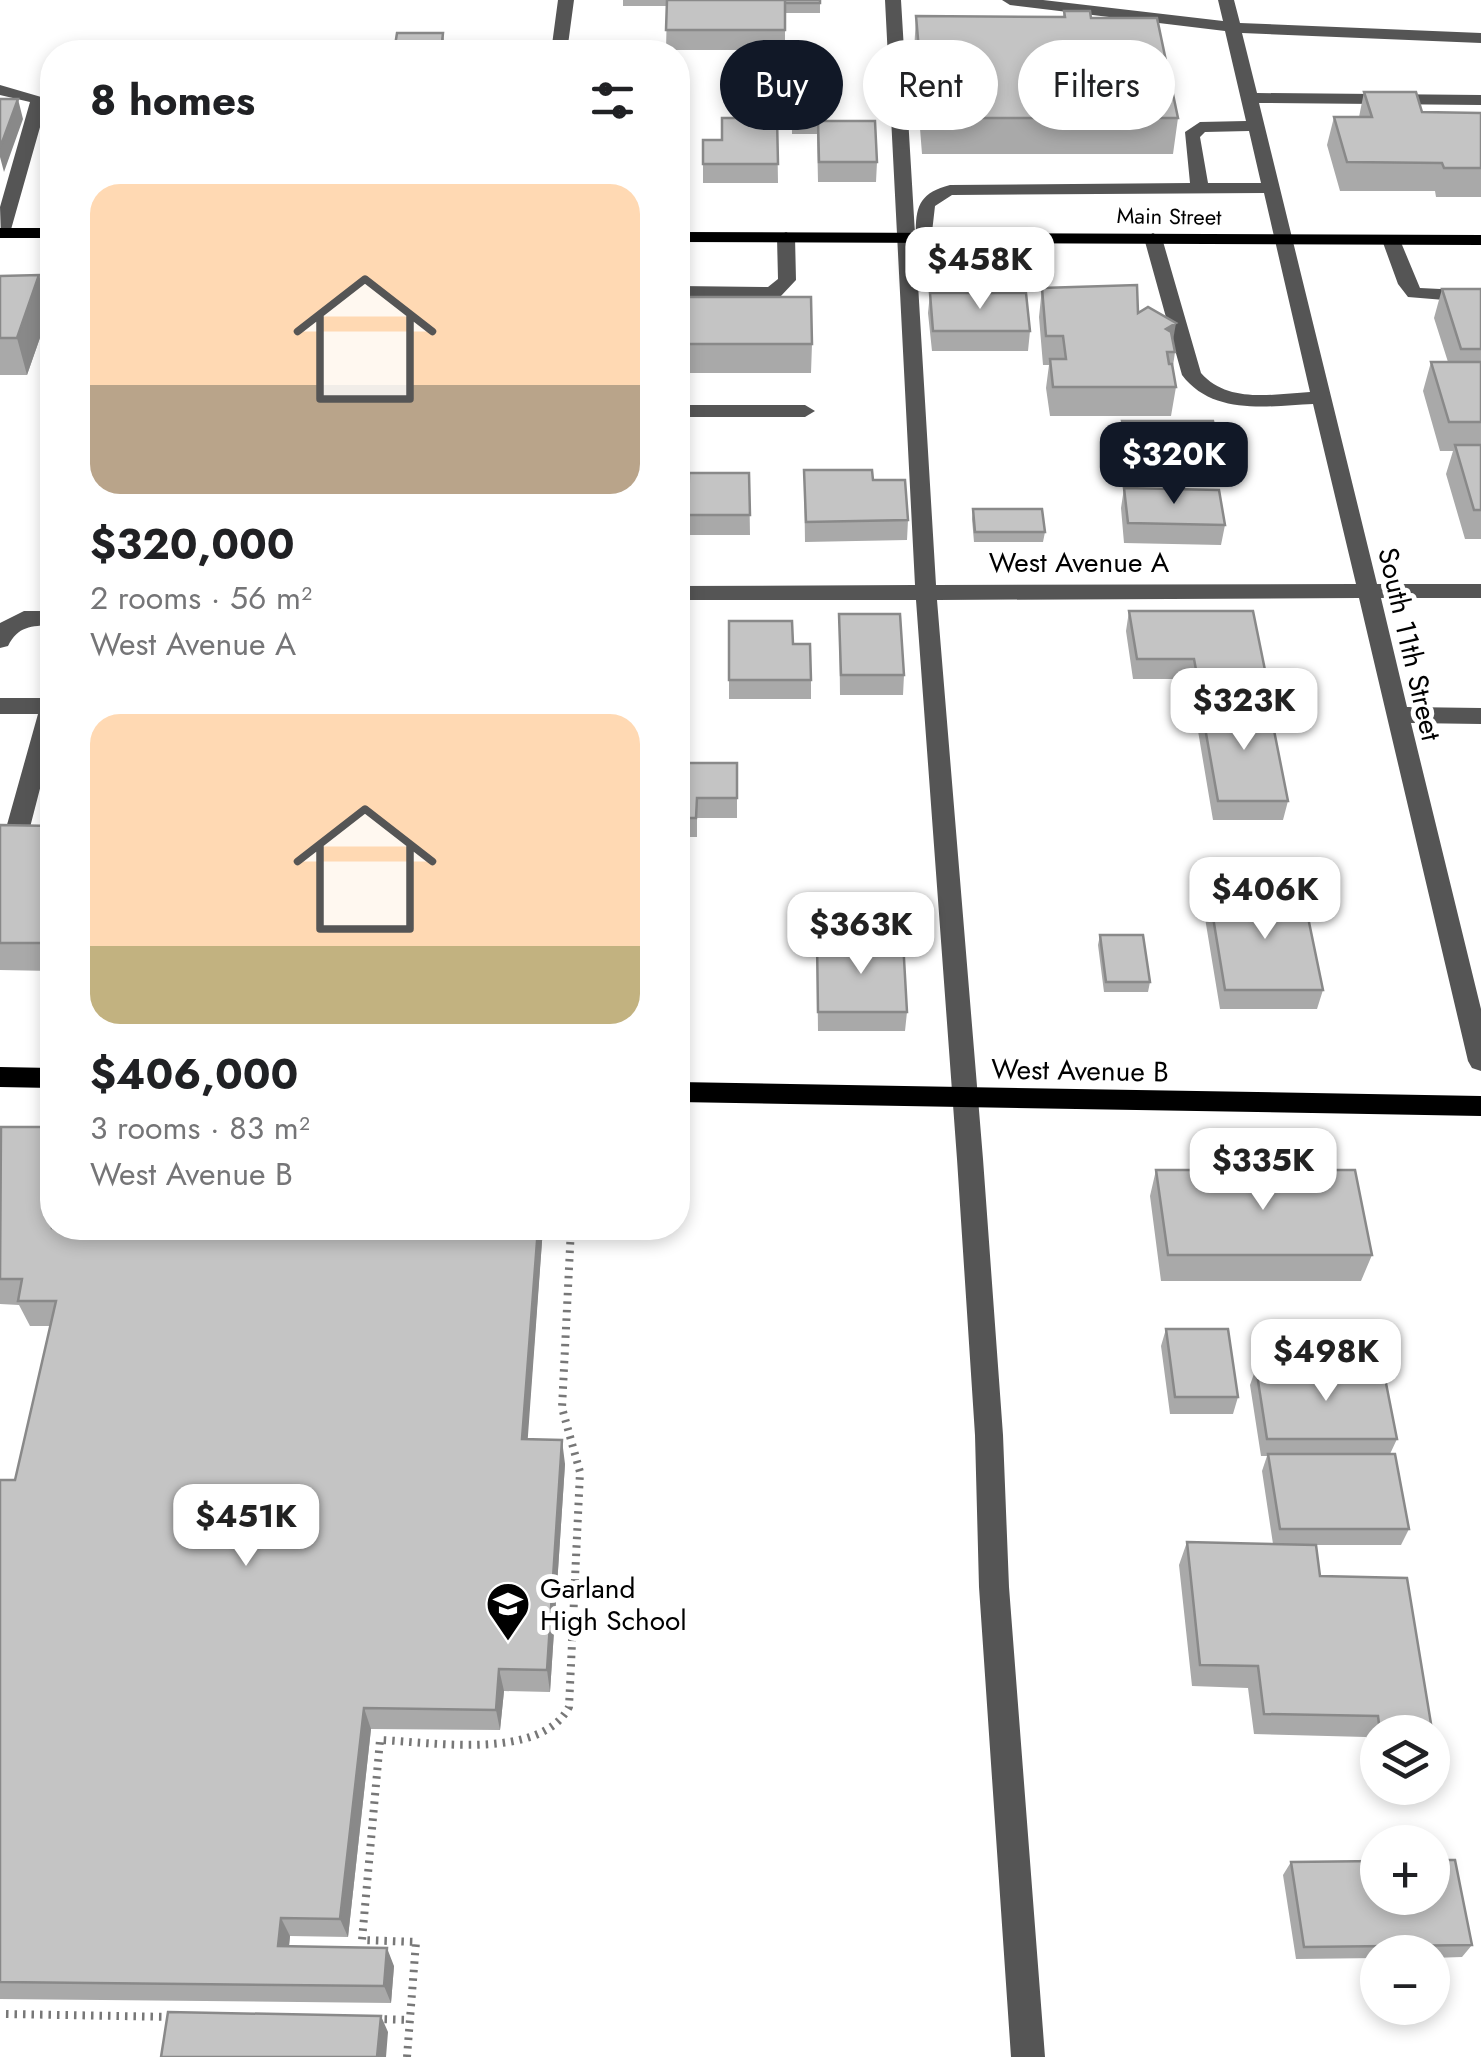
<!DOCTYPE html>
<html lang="en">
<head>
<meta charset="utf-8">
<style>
	:root { --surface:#fff; --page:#f2f2f2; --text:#202124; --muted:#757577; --accent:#111827 }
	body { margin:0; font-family:Jost,sans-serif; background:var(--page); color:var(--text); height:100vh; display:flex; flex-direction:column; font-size:38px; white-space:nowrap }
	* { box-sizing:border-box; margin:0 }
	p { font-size:32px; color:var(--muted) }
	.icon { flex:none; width:55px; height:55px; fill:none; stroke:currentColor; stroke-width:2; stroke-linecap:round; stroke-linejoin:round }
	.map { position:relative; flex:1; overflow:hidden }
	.side { position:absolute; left:40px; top:40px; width:650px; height:1200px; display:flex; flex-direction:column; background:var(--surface); border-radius:40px; box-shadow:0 5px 15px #0003 }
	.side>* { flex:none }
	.banner { position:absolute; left:720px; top:40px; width:610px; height:90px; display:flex; gap:20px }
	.fabs { position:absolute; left:1360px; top:1715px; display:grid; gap:20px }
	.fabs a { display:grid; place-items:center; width:90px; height:90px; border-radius:50%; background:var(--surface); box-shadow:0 5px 15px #0003; font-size:50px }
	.price { position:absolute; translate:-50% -85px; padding:0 22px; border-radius:20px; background:#fff; color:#222; font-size:32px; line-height:65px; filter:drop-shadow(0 2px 5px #0008) }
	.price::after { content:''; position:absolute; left:50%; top:60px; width:30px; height:22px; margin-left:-15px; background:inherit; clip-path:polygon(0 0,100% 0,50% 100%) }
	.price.on { background:var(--accent); color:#fff }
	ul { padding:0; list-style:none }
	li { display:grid; align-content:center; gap:20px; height:530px; padding:0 50px }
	li span { display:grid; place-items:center; height:310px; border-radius:30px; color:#555 }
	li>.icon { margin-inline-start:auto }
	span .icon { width:180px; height:180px; fill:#fffc; stroke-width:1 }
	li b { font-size:42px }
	h2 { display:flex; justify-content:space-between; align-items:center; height:120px; padding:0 50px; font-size:42px }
	.tag { padding:0 35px; border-radius:45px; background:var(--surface); box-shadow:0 5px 15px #0003; font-size:35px; line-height:90px }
	.tag.on { background:var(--accent); color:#fff }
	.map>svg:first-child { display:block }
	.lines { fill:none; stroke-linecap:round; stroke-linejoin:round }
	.path { stroke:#777; stroke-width:8; stroke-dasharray:2.5 6; stroke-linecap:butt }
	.minor { fill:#555; fill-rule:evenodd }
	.major { fill:#000; fill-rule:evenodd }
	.wall { fill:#a9a9a9 }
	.shaded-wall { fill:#898989 }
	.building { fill:#c4c4c4; stroke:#898989; stroke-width:2.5 }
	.labels { text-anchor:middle; stroke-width:10; stroke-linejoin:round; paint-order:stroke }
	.far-street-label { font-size:22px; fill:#000; stroke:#fff }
	.street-label { font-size:28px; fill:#000; stroke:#fff }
	.poi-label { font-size:28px; fill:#000; stroke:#fff; text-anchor:start }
</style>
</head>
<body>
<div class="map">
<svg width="1481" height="2057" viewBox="0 0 1481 2057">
	<rect width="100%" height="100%" fill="#fff"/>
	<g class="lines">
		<path class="path" d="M6 2014 174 2017
			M376 2019 410 2020
			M407 2057 416 1942 362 1940 380 1740C432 1742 541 1761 569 1707L580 1472 562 1408 571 1228"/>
		<path class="minor" d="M558 0H574L567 52H551Z
			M885 0H901L936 585 1356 584 1313 404C1268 406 1213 416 1182 375L1144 238 1153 233 1162 238 1201 373C1228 404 1274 394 1310 392L1264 193 952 195 935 206 931 241H919L916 237C915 207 919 193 950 185L1190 183 1185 132 1200 122 1246 121 1225 31 1010 5 1002 0H1043L1223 21 1218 0H1234L1240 23 1481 33V43L1242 33 1257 93 1481 95V105L1259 103 1377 584H1481V598H1381L1407 707 1481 708V724L1411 723 1481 1009V1071L1472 1068 1468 1061 1359 598 937 600 983 1159 1003 1435 1009 1587 1045 2057H1011L979 1587 975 1435 957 1159 916 600H678V586L915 585ZM1249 131 1261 183H1208L1200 137 1205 132Z
			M0 85 48 99 10 233 1 238 0 207 30 102 0 95Z
			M786 232 795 237 796 280 780 297 678 298V286L768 287 778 279 777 237Z
			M1391 235 1400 240 1420 288 1481 291V303L1408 297 1398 284 1382 240Z
			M678 405H805L815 411 805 417H678Z
			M24 611H52V625C31 626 18 626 8 646L0 648V623Z
			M0 698H52V742L27 839 15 848 3 839 38 714H0Z"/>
		<path class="major" d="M0 228H52V238H0Z
			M678 232 1481 235V245L678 242Z
			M0 1067 52 1068V1088L0 1087Z
			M678 1082 1481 1096V1116L678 1102Z"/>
	</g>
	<path class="wall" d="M623 0H820V13H785V50H666L667 6H623Z
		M1064 11 1091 18 1178 118 1173 154H922L914 52 916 16 1063 17Z
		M791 70H824L826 121 877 162 876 182H818L817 134H792Z
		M1364 92 1422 112 1481 113V197H1436L1435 191H1340L1327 145 1334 117H1359Z
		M777 118 778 183H703V140H722Z
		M39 275 49 312 27 375H0V276Z
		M1042 288 1138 313 1173 341 1175 352 1173 366 1176 387 1171 416H1050L1046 388 1049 365H1043L1039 317Z
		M1442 289H1481V539H1465L1446 474 1453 451H1440L1423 391 1431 362H1448L1434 318Z
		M930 293 1030 331 1028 351H932L928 313Z
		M678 297 812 344 811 373H678Z
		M1122 421 1220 456 1216 476H1124L1119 441Z
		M804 470 873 480 908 520 907 540 805 542Z
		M749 473 750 535H688V515Z
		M1124 488 1225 525 1221 545 1124 543 1121 508Z
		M973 509 1045 532 1043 542H974L972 519Z
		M1129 611 1266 675 1262 695H1193L1190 679H1133L1126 631Z
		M839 614 904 675 903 695H840Z
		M729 621 793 644 811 680V699H729Z
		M1201 705 1288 801 1283 820H1213L1197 725Z
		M678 763H737V818H697V837H678Z
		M0 825 52 826V971L0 970Z
		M1209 893 1323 990 1317 1009H1220L1204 912Z
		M1100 935 1150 982 1148 992H1104L1098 945Z
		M817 941 907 1012 905 1031H818Z
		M0 1132 52 1228H543L527 1439 565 1464 550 1692 504 1691 500 1730 371 1729 348 1937 290 1936 289 1947 394 1966 391 2003 0 1999V1480H15L50 1326H30L19 1305 0 1304Z
		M1156 1170 1372 1255 1361 1281H1161L1150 1196Z
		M1166 1329 1238 1397 1233 1414H1170L1161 1346Z
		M1256 1368H1383L1397 1439 1390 1454H1395L1409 1529 1401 1545H1316L1320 1576 1407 1578 1435 1748 1432 1752V1732H1378V1767H1370L1366 1737 1254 1734 1248 1688 1192 1686 1179 1565 1187 1542 1273 1544 1262 1471 1267 1456H1261L1250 1385Z
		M1291 1862 1472 1945 1462 1957 1432 1958V1952H1378V1958L1296 1959 1283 1875Z"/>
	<path class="shaded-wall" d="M443 33 445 52H441Z
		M18 99 23 119 4 172 0 157V148Z
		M39 275 49 312 27 375 17 338Z
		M1176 323 1171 352 1166 329Z
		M52 927V954L48 943Z
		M538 1228H543L526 1463 522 1439Z
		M562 1440 565 1464 550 1692 547 1670Z
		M499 1669 504 1691 500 1730 496 1710Z
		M364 1708 371 1729 348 1937 340 1919Z
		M281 1918 290 1936 287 1964 278 1946Z
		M387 1948 394 1966 391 2003 384 1986Z
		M381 2016 388 2032 386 2057H377Z"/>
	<path class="building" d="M667 0H785V30H666Z
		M785 0H820V3H785Z
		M1064 11H1090L1091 18H1157L1178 118H925L916 16 1065 17Z
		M397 33H443L441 52H394Z
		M791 70H824L826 114H792Z
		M1364 92H1416L1422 112 1481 113V168H1444L1442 163 1347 162 1334 117H1372Z
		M0 99H18L0 148Z
		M722 118H777L778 164H703V140H722Z
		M818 121H875L877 162H819Z
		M39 275 17 338H0V276Z
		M1137 285 1138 313 1148 307 1176 323 1166 329 1171 332 1175 352H1167L1169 364H1172L1176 387H1053L1050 359H1066L1063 336H1046L1042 288Z
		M1442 289H1481V349H1461Z
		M930 293H1026L1030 331H933Z
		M678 297H811L812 344H678Z
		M1431 362H1481V422H1449Z
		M1122 421H1213L1220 456H1128Z
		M1455 445H1481V510H1474Z
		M804 470H872L873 480H905L908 520 806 522Z
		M689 473H749L750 515H688Z
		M1124 488 1219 490 1225 525 1128 523Z
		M973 509H1042L1045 532H975Z
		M1129 611H1253L1266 675H1197L1194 659H1137Z
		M839 614H900L904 675H841Z
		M729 621H792L793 644H810L811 680H729Z
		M1201 705H1269L1288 801H1218Z
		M678 763H737V798H697L696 818H678Z
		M0 825 52 826V927L48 943H0Z
		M1209 893H1303L1323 990H1225Z
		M1100 935H1143L1150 982H1106Z
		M817 941H903L907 1012H818Z
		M1 1127H52V1228H538L522 1439 562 1440 547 1670 499 1669 496 1710 364 1708 340 1919 281 1918 278 1946 387 1948 384 1986 0 1982V1480H15L56 1301H18L22 1279H0Z
		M1156 1170H1355L1372 1255H1168Z
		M1166 1329H1228L1238 1397H1175Z
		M1256 1368H1383L1397 1439H1267Z
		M1268 1454H1395L1409 1529H1280Z
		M1187 1542 1316 1545 1320 1576 1407 1578 1435 1748H1432V1732H1380L1378 1716 1264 1714 1258 1666 1200 1665Z
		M1432 1860H1455L1472 1945 1304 1947 1291 1862 1378 1861V1898H1432Z
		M168 2012 381 2016 377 2057H161Z"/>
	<defs>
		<symbol id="school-pin" viewBox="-11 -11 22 30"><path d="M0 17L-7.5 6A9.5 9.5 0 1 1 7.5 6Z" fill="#000" stroke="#fff"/><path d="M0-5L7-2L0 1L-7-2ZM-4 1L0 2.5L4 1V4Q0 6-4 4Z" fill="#fff"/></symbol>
	</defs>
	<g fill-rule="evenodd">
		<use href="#school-pin" x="483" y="1579" width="50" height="68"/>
	</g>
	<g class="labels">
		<g class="far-street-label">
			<text transform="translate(1169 216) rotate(1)" y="8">Main Street</text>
		</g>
		<g class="street-label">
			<text x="1079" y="572">West Avenue A</text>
			<text transform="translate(1410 644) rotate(77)" y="10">South 11th Street</text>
			<text transform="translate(1080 1070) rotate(1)" y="10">West Avenue B</text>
		</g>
		<g class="poi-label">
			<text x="540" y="1598">Garland<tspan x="540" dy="32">High School</tspan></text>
		</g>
	</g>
</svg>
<div class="fabs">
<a><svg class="icon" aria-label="layers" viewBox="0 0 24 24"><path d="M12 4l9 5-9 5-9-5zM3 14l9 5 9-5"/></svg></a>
<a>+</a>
<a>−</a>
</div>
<b class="price" style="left:980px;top:312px">$458K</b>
<b class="price on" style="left:1174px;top:507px">$320K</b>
<b class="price" style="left:1244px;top:753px">$323K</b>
<b class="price" style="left:1265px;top:942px">$406K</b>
<b class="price" style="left:861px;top:977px">$363K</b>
<b class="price" style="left:1263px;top:1213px">$335K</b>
<b class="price" style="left:1326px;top:1404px">$498K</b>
<b class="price" style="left:246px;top:1569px">$451K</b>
<div class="banner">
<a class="tag on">Buy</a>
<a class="tag">Rent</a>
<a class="tag">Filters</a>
</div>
<section class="side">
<h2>8 homes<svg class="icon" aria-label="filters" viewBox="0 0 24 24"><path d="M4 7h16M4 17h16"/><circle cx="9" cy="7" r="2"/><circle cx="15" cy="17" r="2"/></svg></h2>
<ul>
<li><span style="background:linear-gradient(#ffd9b3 65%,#b9a48a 0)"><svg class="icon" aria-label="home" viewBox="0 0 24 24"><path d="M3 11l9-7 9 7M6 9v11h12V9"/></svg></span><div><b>$320,000</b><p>2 rooms · 56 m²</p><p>West Avenue A</p></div></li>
<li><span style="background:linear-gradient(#ffd9b3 75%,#c2b280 0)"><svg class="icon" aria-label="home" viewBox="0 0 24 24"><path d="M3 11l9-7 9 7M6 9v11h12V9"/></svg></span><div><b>$406,000</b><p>3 rooms · 83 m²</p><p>West Avenue B</p></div></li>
</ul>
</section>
</div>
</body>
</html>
